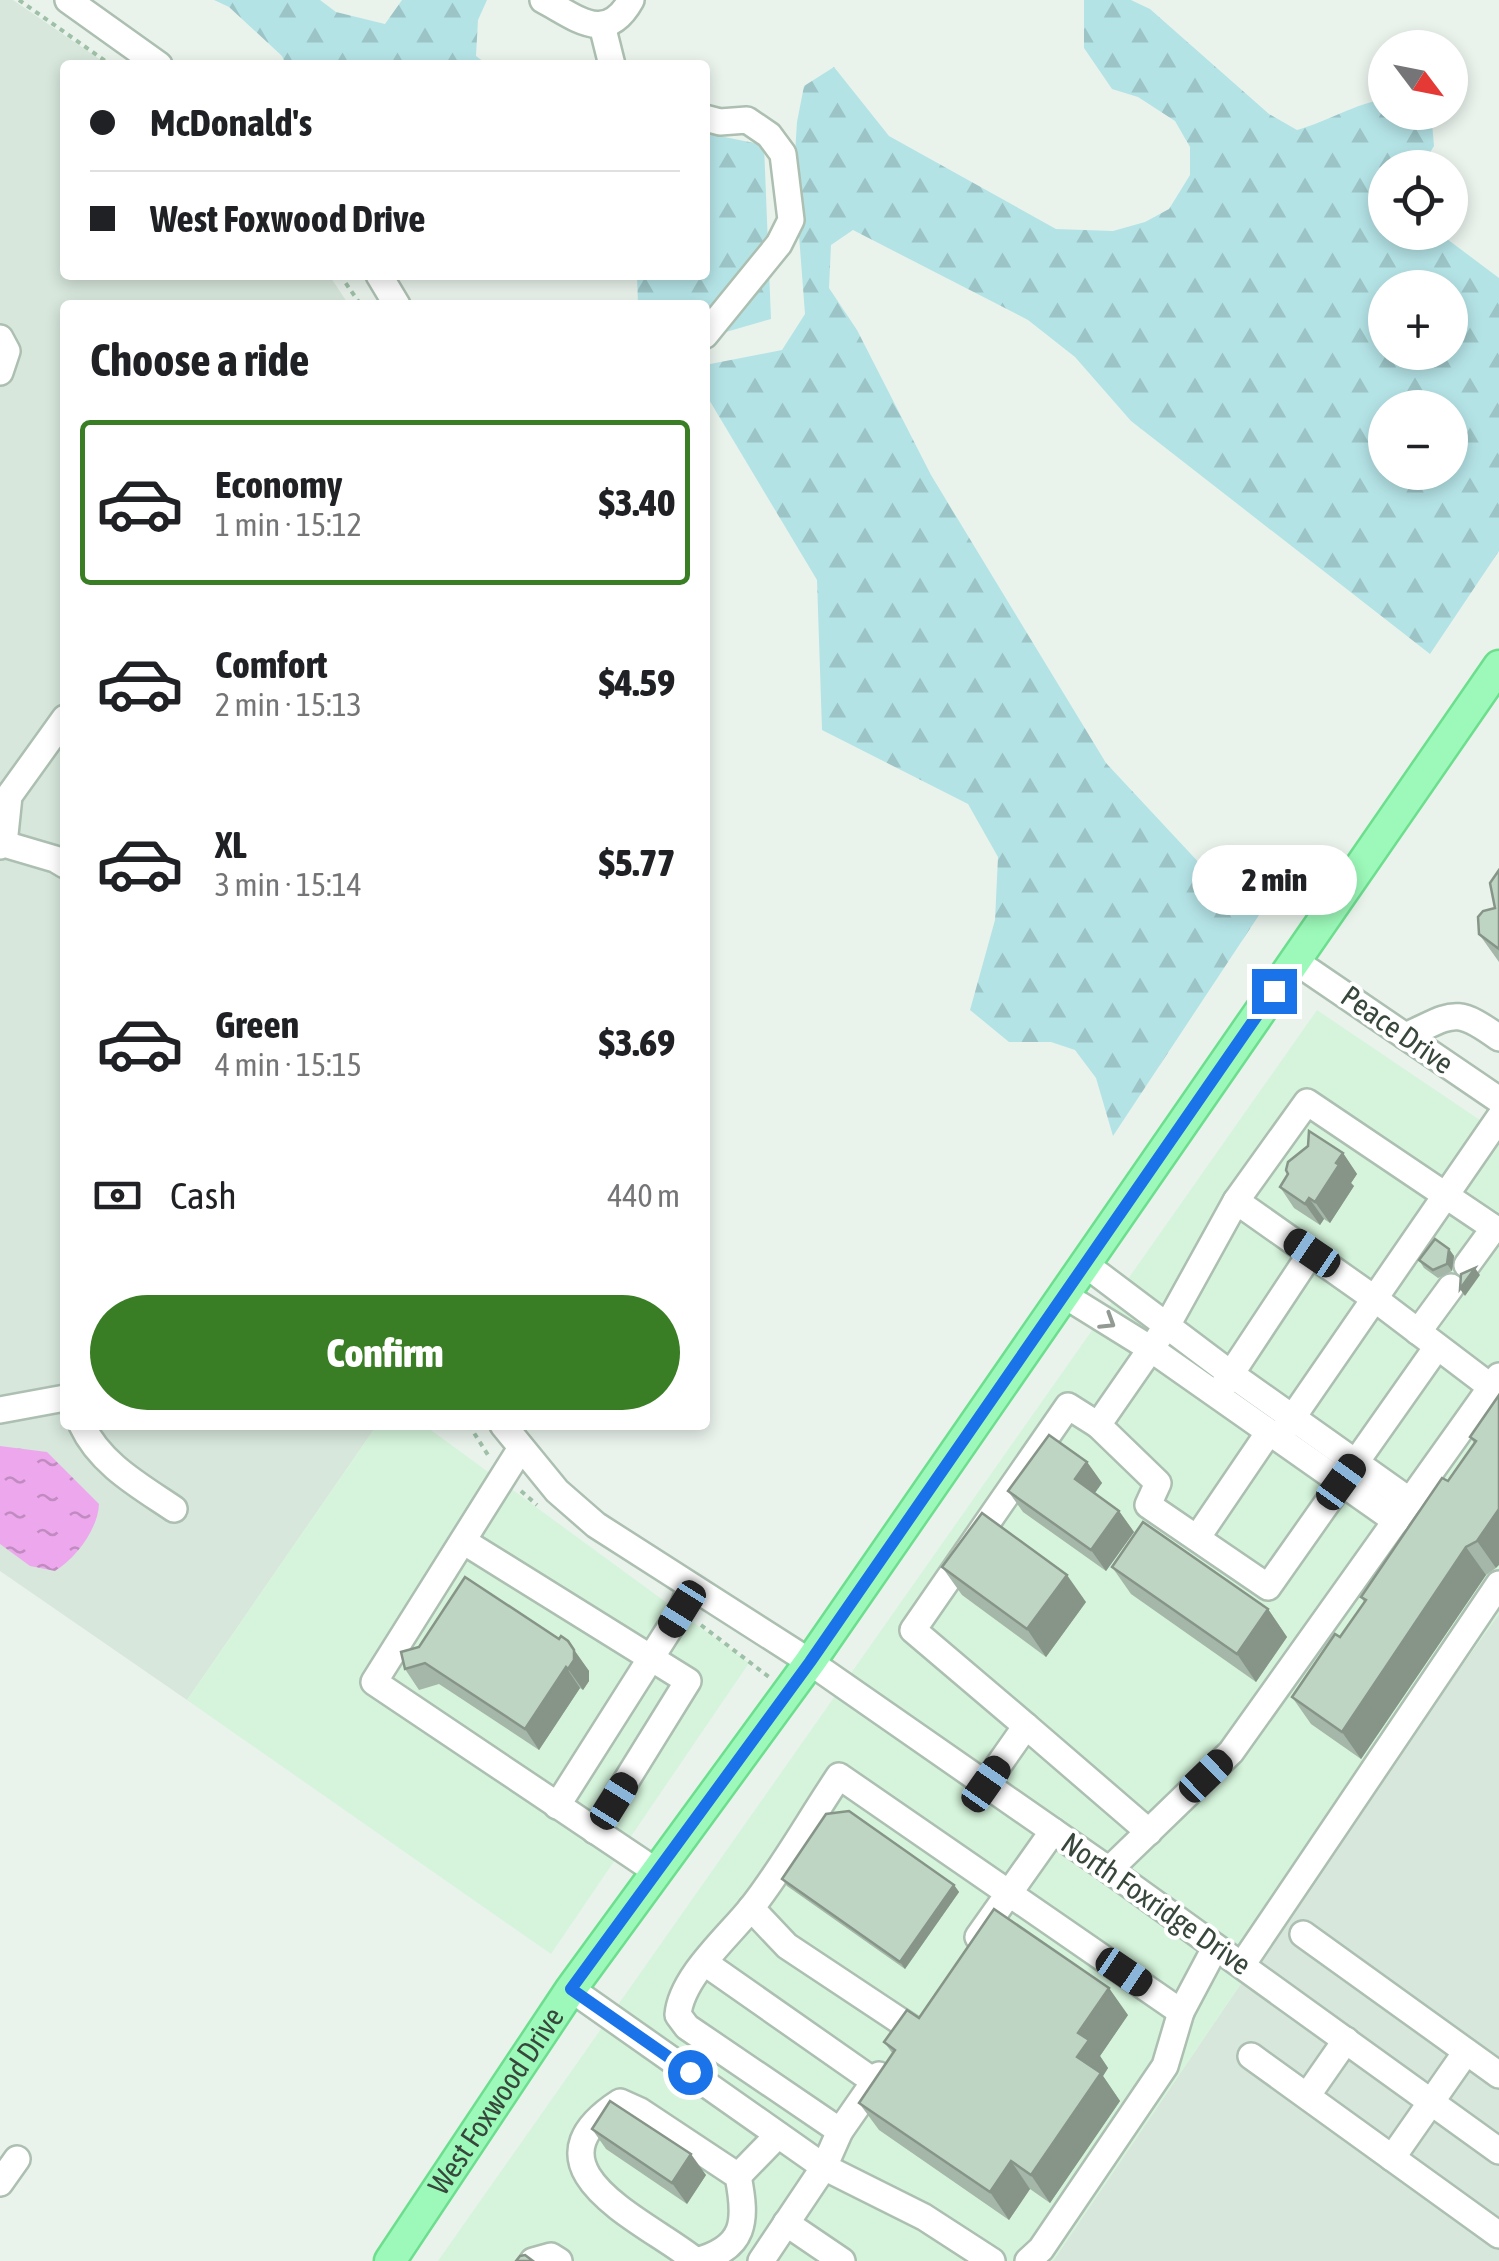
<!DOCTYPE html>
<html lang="en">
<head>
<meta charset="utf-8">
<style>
	:root { --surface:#fff; --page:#f2f2f2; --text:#202124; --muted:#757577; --line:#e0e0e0; --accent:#397e24 }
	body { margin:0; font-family:"Asap Condensed",sans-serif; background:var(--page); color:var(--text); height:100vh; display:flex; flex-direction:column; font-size:38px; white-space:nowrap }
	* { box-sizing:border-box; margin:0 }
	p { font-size:32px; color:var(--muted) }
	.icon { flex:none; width:55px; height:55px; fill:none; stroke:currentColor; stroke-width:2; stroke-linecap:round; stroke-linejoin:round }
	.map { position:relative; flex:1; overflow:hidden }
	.sheet { position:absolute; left:60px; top:300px; width:650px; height:1130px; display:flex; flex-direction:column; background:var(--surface); border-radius:10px; box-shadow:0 5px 15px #0003 }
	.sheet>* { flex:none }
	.top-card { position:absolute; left:60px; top:60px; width:650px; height:220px; border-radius:10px; box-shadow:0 5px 15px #0003; display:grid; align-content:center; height:220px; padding:0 30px; background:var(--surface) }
	.needle { width:65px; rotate:122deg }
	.fabs { position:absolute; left:1368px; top:30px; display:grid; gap:20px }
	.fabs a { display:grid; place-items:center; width:100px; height:100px; border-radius:50%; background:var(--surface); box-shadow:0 5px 15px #0003; font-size:50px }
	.end { position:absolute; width:45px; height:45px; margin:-22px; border:12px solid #1a73e8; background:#fff; box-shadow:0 0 0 5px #fff }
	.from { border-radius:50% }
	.bubble { position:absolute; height:70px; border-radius:35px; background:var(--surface); box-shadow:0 5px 15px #0003; font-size:32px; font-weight:800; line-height:70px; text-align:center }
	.car { position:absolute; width:30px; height:60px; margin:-30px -15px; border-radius:12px; box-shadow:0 0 8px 2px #0007; background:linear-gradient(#222 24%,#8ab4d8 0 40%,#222 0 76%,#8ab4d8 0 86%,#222 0) }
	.top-card b { display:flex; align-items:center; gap:35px; height:95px; font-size:38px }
	.top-card b+b { border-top:2px solid var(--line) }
	.top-card i { width:25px; height:25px; background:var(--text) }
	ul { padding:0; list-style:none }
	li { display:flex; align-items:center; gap:30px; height:165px; margin:0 20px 15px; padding:0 10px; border:5px solid transparent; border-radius:10px }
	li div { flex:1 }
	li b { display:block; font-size:38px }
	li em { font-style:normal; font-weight:800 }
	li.current { border-color:var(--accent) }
	li>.icon { width:90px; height:90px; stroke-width:1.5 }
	h2 { padding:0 30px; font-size:45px; line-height:120px }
	.pay { display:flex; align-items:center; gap:25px; height:110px; padding:0 30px; font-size:38px }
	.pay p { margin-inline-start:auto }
	.cta { display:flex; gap:20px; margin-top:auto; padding:20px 30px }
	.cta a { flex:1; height:115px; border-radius:60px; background:var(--accent); color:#fff; font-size:40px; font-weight:800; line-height:115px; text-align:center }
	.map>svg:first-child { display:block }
</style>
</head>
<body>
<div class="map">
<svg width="1499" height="2261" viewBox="0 0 1499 2261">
	<defs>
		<pattern id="forest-firs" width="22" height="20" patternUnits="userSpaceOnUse" patternTransform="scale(2.5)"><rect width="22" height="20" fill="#b4e3e6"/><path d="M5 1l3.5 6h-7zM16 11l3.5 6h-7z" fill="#9cc4c6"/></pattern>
		<pattern id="water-ripples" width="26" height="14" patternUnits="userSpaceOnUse" patternTransform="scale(2.5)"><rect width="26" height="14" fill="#eda8ed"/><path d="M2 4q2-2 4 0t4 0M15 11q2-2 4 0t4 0" fill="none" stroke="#c18bc1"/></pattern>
	</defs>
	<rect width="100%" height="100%" fill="#e9f3ec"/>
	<!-- residential -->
	<g fill="#d7e7dc">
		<polygon points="0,0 13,0 108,65 65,65 65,275 329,275 349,305 65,305 65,1425 377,1425 187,1700 0,1571"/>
		<polygon points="1499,1614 1499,2261 1053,2261 1370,1793"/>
	</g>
	<!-- commercial -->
	<g fill="#d5f4db">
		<polygon points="1317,1010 1499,1133 1499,1614 1370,1793 1053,2261 438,2261"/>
		<polygon points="377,1425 424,1425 749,1663 551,1954 187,1700"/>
	</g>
	<!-- forest -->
	<g fill="url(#forest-firs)" fill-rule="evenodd">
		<polygon points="214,0 320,0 336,12 385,24 402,0 487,0 478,20 476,56 488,65 286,65 282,56 229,7"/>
		<path d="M1084,0H1131L1150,9L1269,114L1297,130C1329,121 1354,104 1385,99V112L1418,113L1432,123L1434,146L1421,167L1385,168V232L1439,233L1499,278V551L1430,654L1131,421L1075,357L1028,320L853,230L831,245L829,288L857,330L931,475L1106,763L1203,867L1265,906L1113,1136L1096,1078L1075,1050L1051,1042H1009L970,1010L995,920L998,857L968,804L822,730L817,580L705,393V365L782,350L805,314L794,170L797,122L804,86L834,67L889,136L1056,229L1113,231L1145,222L1169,209L1190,175V147L1175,121L1138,97L1112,89L1084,48ZM1385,288H1450V352H1385ZM1385,408H1450V472H1385Z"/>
		<polygon points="705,133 764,145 771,319 705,338 705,305 638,305 637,275 705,275"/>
	</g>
	<!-- water -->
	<path fill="url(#water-ripples)" d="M0,1446L47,1452L99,1504C98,1529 76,1558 55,1571L30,1566L0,1544Z"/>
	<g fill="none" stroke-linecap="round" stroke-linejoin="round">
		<!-- minor casing -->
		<g stroke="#acbfb1" stroke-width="30">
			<g id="minor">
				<polyline points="68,0 159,65"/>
				<path d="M543,0C577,18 606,45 631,0"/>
				<polyline points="602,25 612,65"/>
				<polyline points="705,118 720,122 747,120 769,135 783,154 791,220 779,244 705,335"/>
				<polyline points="379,275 397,305"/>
				<polyline points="0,338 7,351 0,372"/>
				<polyline points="4,844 9,796 65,718"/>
				<polyline points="0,846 4,844 55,859 65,865"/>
				<polyline points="1295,961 1499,1100"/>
				<path d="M1405,1036C1453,1015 1454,1005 1499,1038"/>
				<polyline points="1236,1201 1307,1102 1494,1228 1467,1265"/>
				<polyline points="1085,1264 1231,1374 1410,1501"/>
				<polyline points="1064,1295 1151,1349 1396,1521"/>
				<polyline points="1418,1332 1451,1287"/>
				<polyline points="1223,1386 1311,1253"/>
				<polyline points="0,1410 65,1398"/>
				<path d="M82,1425C100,1464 140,1486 174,1509"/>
				<polyline points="503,1425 557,1491 596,1525 810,1662 1109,1870 1499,2151"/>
				<polyline points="1098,1425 1158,1483 1148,1505 1268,1587 1437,1347"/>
				<polyline points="1284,1430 1499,1118"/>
				<polyline points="521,1448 374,1682 657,1872"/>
				<polyline points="1197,1538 1269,1432"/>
				<polyline points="463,1541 688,1681 595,1831"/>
				<polyline points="1026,1726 1149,1832"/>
				<polyline points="986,1783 1026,1726 913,1630 1068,1406 1098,1425 1168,1324 1236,1201 1375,1299 1491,1387"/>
				<polyline points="557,1806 682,1609 691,1587"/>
				<polyline points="1109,1870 1231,1752 1499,1376"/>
				<polyline points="751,1908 787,1946 912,2029"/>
				<polyline points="1303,1934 1499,2075"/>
				<polyline points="978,1937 1053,1831"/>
				<polyline points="705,1963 875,2082"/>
				<polyline points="1242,1965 1499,1584"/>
				<polyline points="571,1989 824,2167 924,2217 992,2261"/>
				<polyline points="1251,2056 1499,2235"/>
				<polyline points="1307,2096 1346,2040"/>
				<path d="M620,2102L640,2111L738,2176C747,2221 746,2248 696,2261C647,2221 516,2169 620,2102Z"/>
				<path d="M840,2131L687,2027L678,2015C681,1977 729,1936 752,1907C784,1866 810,1819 839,1776L1181,2012"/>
				<polyline points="1392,2158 1466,2052"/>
				<polyline points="738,2176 778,2135"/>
				<polyline points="0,2183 17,2159"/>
				<polyline points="786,2223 842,2261"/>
				<polyline points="533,2261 551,2256 559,2261"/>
				<polyline points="761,2261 824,2167 840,2131 879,2075"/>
				<polyline points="1028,2261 1041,2249 1165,2066 1181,2012 1215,1948"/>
			</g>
		</g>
		<!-- major casing -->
		<g stroke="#6cde8e" stroke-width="35">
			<g id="major">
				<path id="s1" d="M390,2261L571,1989L810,1662L1499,666"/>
			</g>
		</g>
		<!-- path -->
		<g stroke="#9ec0a6" stroke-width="4" stroke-dasharray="5 5" stroke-linecap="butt">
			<polyline points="19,0 111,65"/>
			<polyline points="340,275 361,305"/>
			<polyline points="469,1425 488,1455"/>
			<polyline points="521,1491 537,1505"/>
			<polyline points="701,1625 769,1677"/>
		</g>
		<!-- minor -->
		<use href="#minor" stroke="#fff" stroke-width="25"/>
		<!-- major -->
		<use href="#major" stroke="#9cf9b9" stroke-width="30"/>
	</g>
	<!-- wall -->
	<g fill="#a4b7a8">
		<polygon points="1499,870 1499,962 1479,934 1495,908"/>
		<polygon points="1343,1153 1357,1174 1351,1183 1354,1186 1330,1223 1324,1219 1320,1225 1294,1208 1280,1187"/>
		<polygon points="1449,1249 1454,1256 1452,1271 1438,1278 1424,1268 1419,1260"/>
		<polygon points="1499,1395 1496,1568 1486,1575 1361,1759 1311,1724 1292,1697 1340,1637 1364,1602 1361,1597 1448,1481 1474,1443 1470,1437"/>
		<polygon points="1087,1462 1102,1483 1094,1493 1119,1511 1134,1532 1106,1571 1023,1512 1008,1491"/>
		<polygon points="942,1567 1086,1602 1046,1657 962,1595"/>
		<polygon points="1112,1567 1268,1609 1287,1637 1256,1682 1131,1594"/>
		<polygon points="559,1639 568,1641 589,1671 589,1681 583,1690 580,1688 539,1750 439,1684 419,1690 405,1669 419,1647"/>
		<polygon points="782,1879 954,1885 959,1892 905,1969 787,1886"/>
		<polygon points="1128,2015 1100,2056 1108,2068 1103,2076 1120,2101 1050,2203 1030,2189 1009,2220 879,2130 859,2103 893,2054 884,2042"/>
		<polygon points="592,2129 706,2175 687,2204 606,2149"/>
	</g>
	<!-- shaded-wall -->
	<g fill="#869588">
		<polygon points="1343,1153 1357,1174 1351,1183 1354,1186 1330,1223 1315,1202"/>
		<polygon points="1309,1198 1324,1219 1320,1225 1305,1204"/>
		<polygon points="1449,1249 1454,1256 1452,1271 1447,1264"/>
		<polygon points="1475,1268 1480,1275 1465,1296 1460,1289"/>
		<polygon points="1087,1462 1102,1483 1090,1500 1075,1479"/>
		<polygon points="1499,1509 1499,1565 1496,1568 1477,1541"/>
		<polygon points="1119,1511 1134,1532 1106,1571 1091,1550"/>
		<polygon points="1466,1547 1486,1575 1361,1759 1342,1732"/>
		<polygon points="1067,1575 1086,1602 1046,1657 1027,1629"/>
		<polygon points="1268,1609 1287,1637 1256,1682 1237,1654"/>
		<polygon points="574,1650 589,1671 589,1681 583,1690 568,1669"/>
		<polygon points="566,1667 580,1688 539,1750 525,1729"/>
		<polygon points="954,1885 959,1892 905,1969 900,1962"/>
		<polygon points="1109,1988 1128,2015 1100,2056 1108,2068 1103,2076 1120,2101 1050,2203 1031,2175 1077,2057 1078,2033"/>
		<polygon points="691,2154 706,2175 687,2204 672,2183"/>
		<polygon points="1011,2161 1030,2189 1009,2220 990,2192"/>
	</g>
	<!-- building -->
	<g fill="#bfd5c3" stroke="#869588" stroke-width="2.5">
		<polygon points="1499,870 1499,949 1479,934 1478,917 1483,911 1495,908 1490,883"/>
		<polygon points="1309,1131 1343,1153 1336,1163 1339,1165 1315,1202 1309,1198 1305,1204 1280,1187 1288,1174 1286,1170 1288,1162 1308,1146"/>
		<polygon points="1435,1239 1449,1249 1447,1264 1433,1270 1419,1260"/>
		<polygon points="1475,1268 1460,1289 1461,1274"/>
		<polygon points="1499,1395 1499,1509 1477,1541 1466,1547 1342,1732 1292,1697 1335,1634 1340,1637 1366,1600 1361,1597 1442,1478 1448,1481 1476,1441 1470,1437"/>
		<polygon points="1049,1435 1087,1462 1075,1479 1119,1511 1091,1550 1008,1491"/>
		<polygon points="982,1513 1067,1575 1027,1629 942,1567"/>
		<polygon points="1143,1522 1268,1609 1237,1654 1112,1567"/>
		<polygon points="465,1577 559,1639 561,1636 568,1641 574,1650 574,1660 568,1669 566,1667 525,1729 425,1663 405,1669 401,1652 419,1647"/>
		<polygon points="849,1811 954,1885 900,1962 782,1879 826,1814"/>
		<polygon points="994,1909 1109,1988 1078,2033 1089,2040 1077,2057 1101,2073 1031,2175 1011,2161 990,2192 859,2103 895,2050 884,2042 907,2010 919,2018"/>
		<polygon points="610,2101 691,2154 672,2183 592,2129"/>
		<polygon points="525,2255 533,2261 516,2261 520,2256"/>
	</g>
	<!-- one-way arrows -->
	<defs><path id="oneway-chevron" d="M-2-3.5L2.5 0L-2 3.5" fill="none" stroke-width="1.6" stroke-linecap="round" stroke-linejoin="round" transform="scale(2.5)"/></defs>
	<use stroke="#929a93" href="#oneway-chevron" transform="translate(1108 1322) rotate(32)"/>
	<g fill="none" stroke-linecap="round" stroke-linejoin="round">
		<!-- route -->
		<polyline stroke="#1a73e8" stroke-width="12" points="690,2072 571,1989 810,1662 1274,991"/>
	</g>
	<g text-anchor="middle" stroke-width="8" stroke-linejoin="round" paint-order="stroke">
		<!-- street labels -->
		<g font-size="30" fill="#38473b" stroke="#fff">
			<text transform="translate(1397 1030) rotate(35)" y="10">Peace Drive</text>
			<text transform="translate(1156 1904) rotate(35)" y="10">North Foxridge Drive</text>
			<text dy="10" stroke="none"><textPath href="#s1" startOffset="192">West Foxwood Drive</textPath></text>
		</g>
	</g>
</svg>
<div class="fabs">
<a><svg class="needle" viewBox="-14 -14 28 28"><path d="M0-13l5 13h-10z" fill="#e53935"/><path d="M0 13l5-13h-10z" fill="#757577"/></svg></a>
<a><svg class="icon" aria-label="locate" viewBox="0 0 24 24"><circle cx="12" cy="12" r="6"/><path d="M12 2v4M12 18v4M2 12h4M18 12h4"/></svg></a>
<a>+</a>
<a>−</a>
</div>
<i class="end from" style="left:690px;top:2072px"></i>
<i class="end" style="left:1274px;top:991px"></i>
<div class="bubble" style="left:1192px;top:845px;width:165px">2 min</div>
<i class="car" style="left:1312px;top:1253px;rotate:304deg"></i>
<i class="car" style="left:1341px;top:1482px;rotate:36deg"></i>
<i class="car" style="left:682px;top:1609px;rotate:212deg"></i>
<i class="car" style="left:1206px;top:1776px;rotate:46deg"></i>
<i class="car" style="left:986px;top:1784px;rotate:35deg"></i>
<i class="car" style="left:614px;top:1801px;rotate:32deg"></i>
<i class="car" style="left:1124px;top:1972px;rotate:124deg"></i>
<div class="top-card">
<b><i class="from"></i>McDonald's</b>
<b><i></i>West Foxwood Drive</b>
</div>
<section class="sheet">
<h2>Choose a ride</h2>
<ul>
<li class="current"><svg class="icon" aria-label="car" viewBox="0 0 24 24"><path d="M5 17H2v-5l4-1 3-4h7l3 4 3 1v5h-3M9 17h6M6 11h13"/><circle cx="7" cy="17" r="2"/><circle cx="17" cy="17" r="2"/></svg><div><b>Economy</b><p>1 min · 15:12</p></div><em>$3.40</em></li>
<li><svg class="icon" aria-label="car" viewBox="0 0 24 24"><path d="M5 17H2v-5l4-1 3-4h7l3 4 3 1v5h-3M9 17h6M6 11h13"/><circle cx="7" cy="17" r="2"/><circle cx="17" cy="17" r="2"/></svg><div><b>Comfort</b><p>2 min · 15:13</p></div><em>$4.59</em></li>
<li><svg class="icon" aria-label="car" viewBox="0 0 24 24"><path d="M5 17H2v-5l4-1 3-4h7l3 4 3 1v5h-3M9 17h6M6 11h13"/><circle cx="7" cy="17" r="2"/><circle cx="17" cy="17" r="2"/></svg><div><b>XL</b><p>3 min · 15:14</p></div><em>$5.77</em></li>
<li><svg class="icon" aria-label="car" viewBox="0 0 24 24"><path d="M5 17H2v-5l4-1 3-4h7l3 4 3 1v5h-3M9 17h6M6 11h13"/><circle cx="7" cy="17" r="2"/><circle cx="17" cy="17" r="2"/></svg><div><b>Green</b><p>4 min · 15:15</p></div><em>$3.69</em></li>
</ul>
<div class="pay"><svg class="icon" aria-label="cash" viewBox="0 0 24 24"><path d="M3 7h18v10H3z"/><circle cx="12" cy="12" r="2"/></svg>Cash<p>440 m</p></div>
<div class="cta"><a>Confirm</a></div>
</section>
</div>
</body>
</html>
